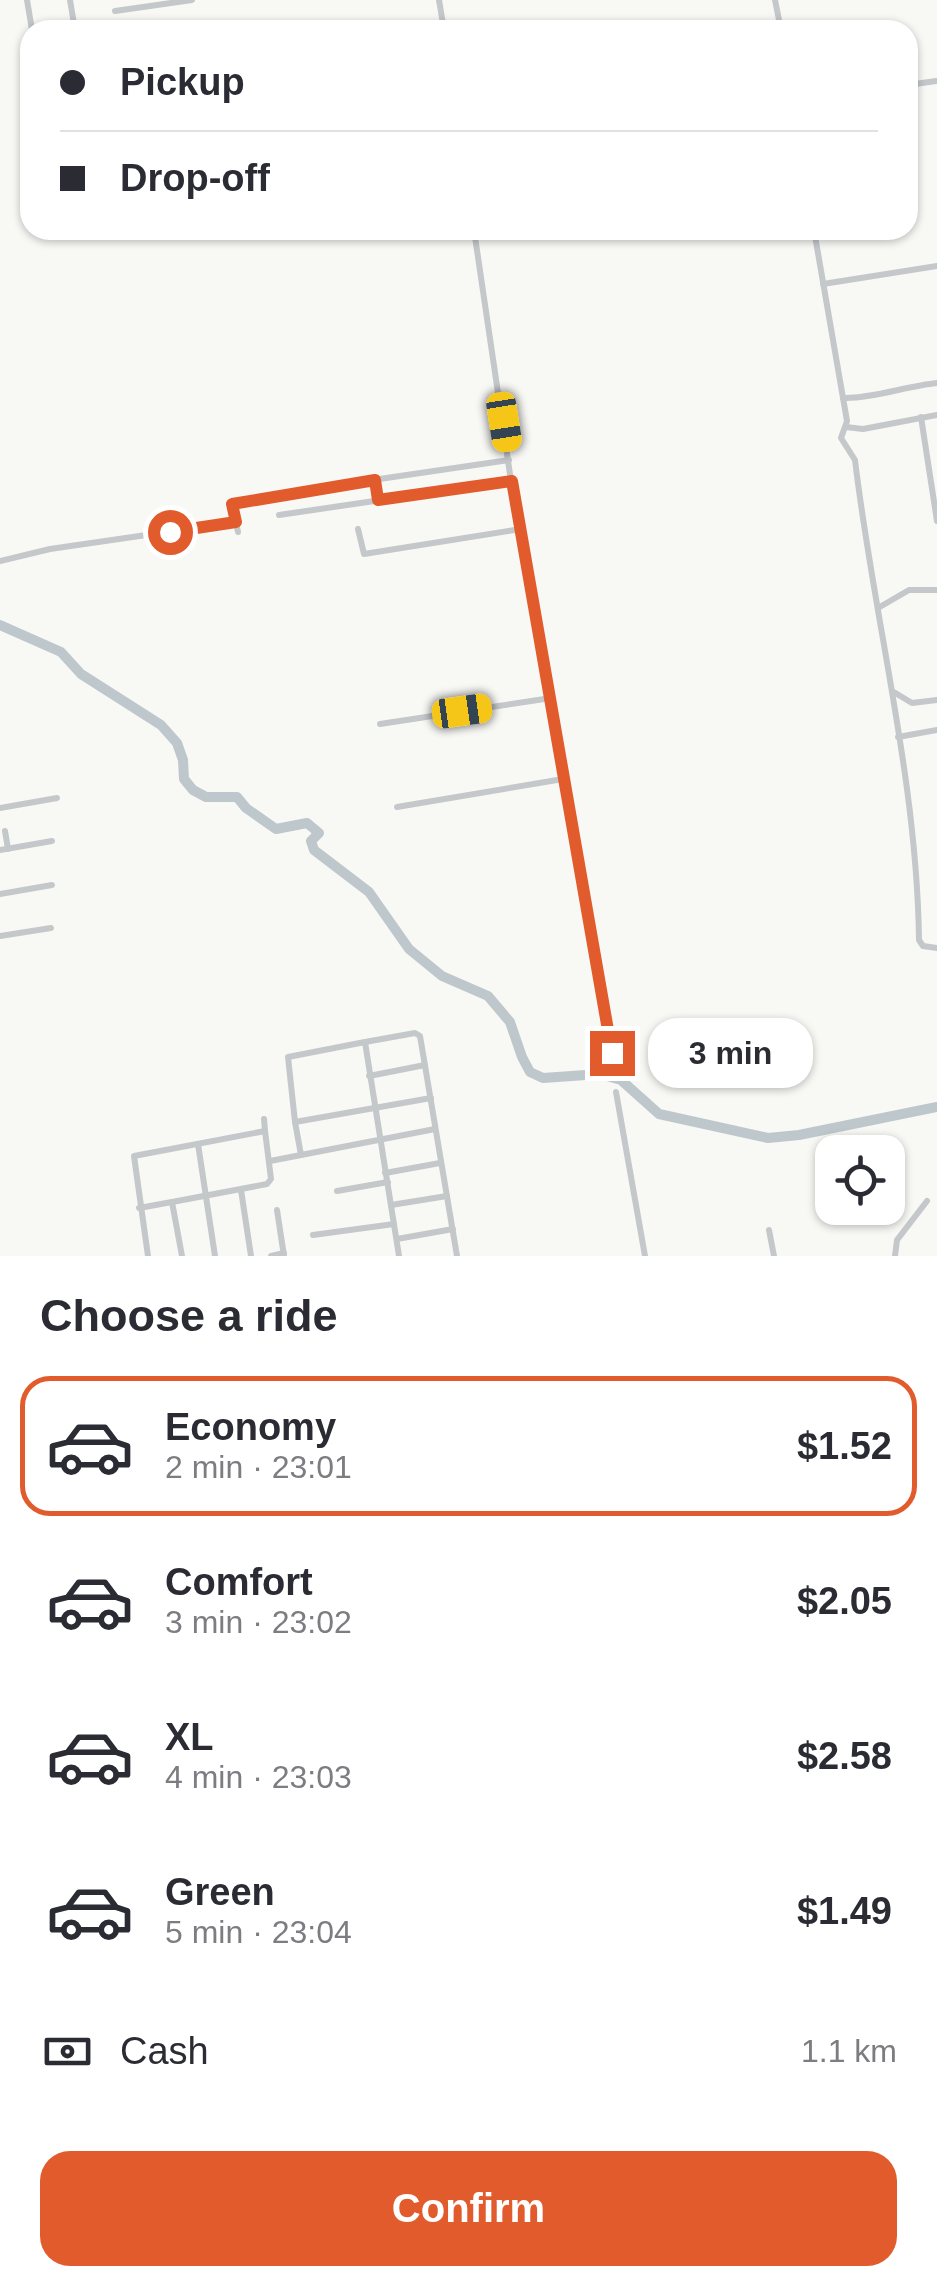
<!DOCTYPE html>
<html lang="en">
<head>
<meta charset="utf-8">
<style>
	:root { --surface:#fff; --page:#f7f7f7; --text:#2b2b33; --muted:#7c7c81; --line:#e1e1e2; --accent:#e25b2c }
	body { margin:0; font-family:Arial,sans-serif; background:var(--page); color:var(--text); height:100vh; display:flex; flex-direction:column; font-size:38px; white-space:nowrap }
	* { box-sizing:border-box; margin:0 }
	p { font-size:32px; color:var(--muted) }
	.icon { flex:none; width:55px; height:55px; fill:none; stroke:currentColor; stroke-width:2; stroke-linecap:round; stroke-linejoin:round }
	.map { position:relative; height:1256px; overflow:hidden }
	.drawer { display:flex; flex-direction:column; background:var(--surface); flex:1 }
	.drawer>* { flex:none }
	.guide { position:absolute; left:20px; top:20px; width:898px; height:220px; border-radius:30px; box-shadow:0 2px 8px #0004; display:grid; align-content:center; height:220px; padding:0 40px; background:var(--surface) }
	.controls { position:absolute; left:815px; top:1135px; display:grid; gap:20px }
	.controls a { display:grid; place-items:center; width:90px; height:90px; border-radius:20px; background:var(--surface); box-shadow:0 2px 8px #0004; font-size:50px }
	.end { position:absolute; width:45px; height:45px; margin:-22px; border:12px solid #e25b2c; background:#fff; box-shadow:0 0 0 5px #fff }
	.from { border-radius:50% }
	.bubble { position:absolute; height:70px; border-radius:30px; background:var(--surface); box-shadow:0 2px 8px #0004; font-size:32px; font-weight:600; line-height:70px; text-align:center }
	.car { position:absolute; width:30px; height:60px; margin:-30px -15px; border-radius:12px; box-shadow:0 0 8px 2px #0007; background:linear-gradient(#f5c518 24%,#345 0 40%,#f5c518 0 76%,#345 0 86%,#f5c518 0) }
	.guide b { display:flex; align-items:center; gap:35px; height:95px; font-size:38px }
	.guide b+b { border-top:2px solid var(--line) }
	.guide i { width:25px; height:25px; background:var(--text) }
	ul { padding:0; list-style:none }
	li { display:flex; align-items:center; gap:30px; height:140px; margin:0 20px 15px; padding:0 20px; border:5px solid transparent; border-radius:30px }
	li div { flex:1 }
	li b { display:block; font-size:38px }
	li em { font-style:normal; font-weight:600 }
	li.current { border-color:var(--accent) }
	li>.icon { width:90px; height:90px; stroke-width:1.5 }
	h2 { padding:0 40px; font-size:45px; line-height:120px }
	.pay { display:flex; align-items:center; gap:25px; height:110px; padding:0 40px; font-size:38px }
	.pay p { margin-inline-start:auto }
	.action { display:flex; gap:20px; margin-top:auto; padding:20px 40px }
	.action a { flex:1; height:115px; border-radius:30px; background:var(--accent); color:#fff; font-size:40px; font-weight:600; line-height:115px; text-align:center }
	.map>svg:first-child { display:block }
</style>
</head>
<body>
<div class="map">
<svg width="937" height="1256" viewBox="0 0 937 1256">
	<rect width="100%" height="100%" fill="#f8f8f5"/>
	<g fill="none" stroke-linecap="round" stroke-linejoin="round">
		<!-- river -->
		<polyline stroke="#bec7cc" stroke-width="10" points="0,625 61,652 81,674 161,725 177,743 183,760 184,779 193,790 206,797 237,797 246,808 276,829 307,823 319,833 311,841 314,850 369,892 409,949 442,976 488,996 510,1022 522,1057 530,1072 543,1078 600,1074 621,1080 659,1114 768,1138 799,1135 937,1107"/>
		<!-- minor -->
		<g stroke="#c4c8cb" stroke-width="6">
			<polyline points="27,0 32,30"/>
			<polyline points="70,0 75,30"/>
			<polyline points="439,0 444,30"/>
			<polyline points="775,0 781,30"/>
			<polyline points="115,11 192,0"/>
			<polyline points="908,85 936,81"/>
			<polyline points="474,230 511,481 612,1053"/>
			<path d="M814,230L847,421L841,438L855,460C874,620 917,779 919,940L923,946L937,948"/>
			<polyline points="823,284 937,266"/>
			<path d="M843,398C870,399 907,386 937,383"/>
			<polyline points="921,417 937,521"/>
			<polyline points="846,427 863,429 937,415"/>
			<polyline points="375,480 378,500"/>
			<polyline points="279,515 511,481"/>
			<polyline points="236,522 238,532"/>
			<polyline points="358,529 364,554 521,529"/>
			<polyline points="0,561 50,549 236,522 232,504 284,493 509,460"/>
			<polyline points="878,608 909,590 937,590"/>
			<polyline points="892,691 912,703 937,700"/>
			<polyline points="380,724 551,698"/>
			<polyline points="898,737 937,730"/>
			<polyline points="397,807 563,779"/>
			<polyline points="0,808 57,798"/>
			<polyline points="5,831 8,849"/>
			<polyline points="0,850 52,841"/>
			<polyline points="0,894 52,885"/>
			<polyline points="0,936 51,928"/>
			<polyline points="365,1042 415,1033 420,1036 457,1256"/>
			<polyline points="369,1076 425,1065"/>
			<polyline points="616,1092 645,1256"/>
			<polyline points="431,1098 295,1122 301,1155 435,1129"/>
			<polyline points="264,1119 265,1131"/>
			<polyline points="295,1122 288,1057 365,1042 399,1256"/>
			<polyline points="198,1144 215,1256"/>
			<polyline points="270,1161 301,1155"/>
			<polyline points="385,1173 440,1163"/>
			<polyline points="241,1190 251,1256"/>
			<polyline points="337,1191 388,1182"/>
			<polyline points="391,1205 447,1196"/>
			<polyline points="139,1208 172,1202"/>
			<polyline points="277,1210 284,1256"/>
			<polyline points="769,1230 774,1256"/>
			<polyline points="313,1235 394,1224"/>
			<polyline points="397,1239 453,1229"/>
			<polyline points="148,1256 134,1156 265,1131 271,1179 267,1184 172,1202 182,1256"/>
			<polyline points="271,1256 284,1253"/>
			<polyline points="895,1256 897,1240 927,1201"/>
		</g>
	</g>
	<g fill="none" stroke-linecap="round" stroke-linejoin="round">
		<!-- route -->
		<polyline stroke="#e25b2c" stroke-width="12" points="170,532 236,522 232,504 375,480 378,500 512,481 612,1053"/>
	</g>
</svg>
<div class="controls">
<a><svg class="icon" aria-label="locate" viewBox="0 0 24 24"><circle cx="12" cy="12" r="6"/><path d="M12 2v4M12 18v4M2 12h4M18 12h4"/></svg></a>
</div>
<i class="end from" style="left:170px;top:532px"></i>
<i class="end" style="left:612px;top:1053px"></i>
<div class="bubble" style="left:648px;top:1018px;width:165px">3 min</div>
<i class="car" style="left:504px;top:422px;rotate:171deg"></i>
<i class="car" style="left:462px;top:711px;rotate:82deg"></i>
<div class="guide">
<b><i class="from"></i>Pickup</b>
<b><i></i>Drop-off</b>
</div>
</div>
<section class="drawer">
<h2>Choose a ride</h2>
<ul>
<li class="current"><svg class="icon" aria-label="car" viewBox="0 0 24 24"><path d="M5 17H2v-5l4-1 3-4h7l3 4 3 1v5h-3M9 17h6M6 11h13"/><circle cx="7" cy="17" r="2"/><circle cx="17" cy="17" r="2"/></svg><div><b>Economy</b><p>2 min · 23:01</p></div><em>$1.52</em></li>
<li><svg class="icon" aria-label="car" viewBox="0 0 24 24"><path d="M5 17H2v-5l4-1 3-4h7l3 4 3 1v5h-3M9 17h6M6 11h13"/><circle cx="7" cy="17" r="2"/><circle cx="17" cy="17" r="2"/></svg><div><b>Comfort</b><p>3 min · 23:02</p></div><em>$2.05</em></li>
<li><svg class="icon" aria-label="car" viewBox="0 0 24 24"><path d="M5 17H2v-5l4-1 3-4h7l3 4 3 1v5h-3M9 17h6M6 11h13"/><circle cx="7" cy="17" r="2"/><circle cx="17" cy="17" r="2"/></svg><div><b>XL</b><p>4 min · 23:03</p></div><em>$2.58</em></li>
<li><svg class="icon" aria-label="car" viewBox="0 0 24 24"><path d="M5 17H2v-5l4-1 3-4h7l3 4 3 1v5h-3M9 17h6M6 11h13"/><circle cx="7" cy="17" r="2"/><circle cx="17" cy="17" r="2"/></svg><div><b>Green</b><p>5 min · 23:04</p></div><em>$1.49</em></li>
</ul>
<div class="pay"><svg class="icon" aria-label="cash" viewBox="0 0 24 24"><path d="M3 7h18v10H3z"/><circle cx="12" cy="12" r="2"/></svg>Cash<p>1.1 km</p></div>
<div class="action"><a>Confirm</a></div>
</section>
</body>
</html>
